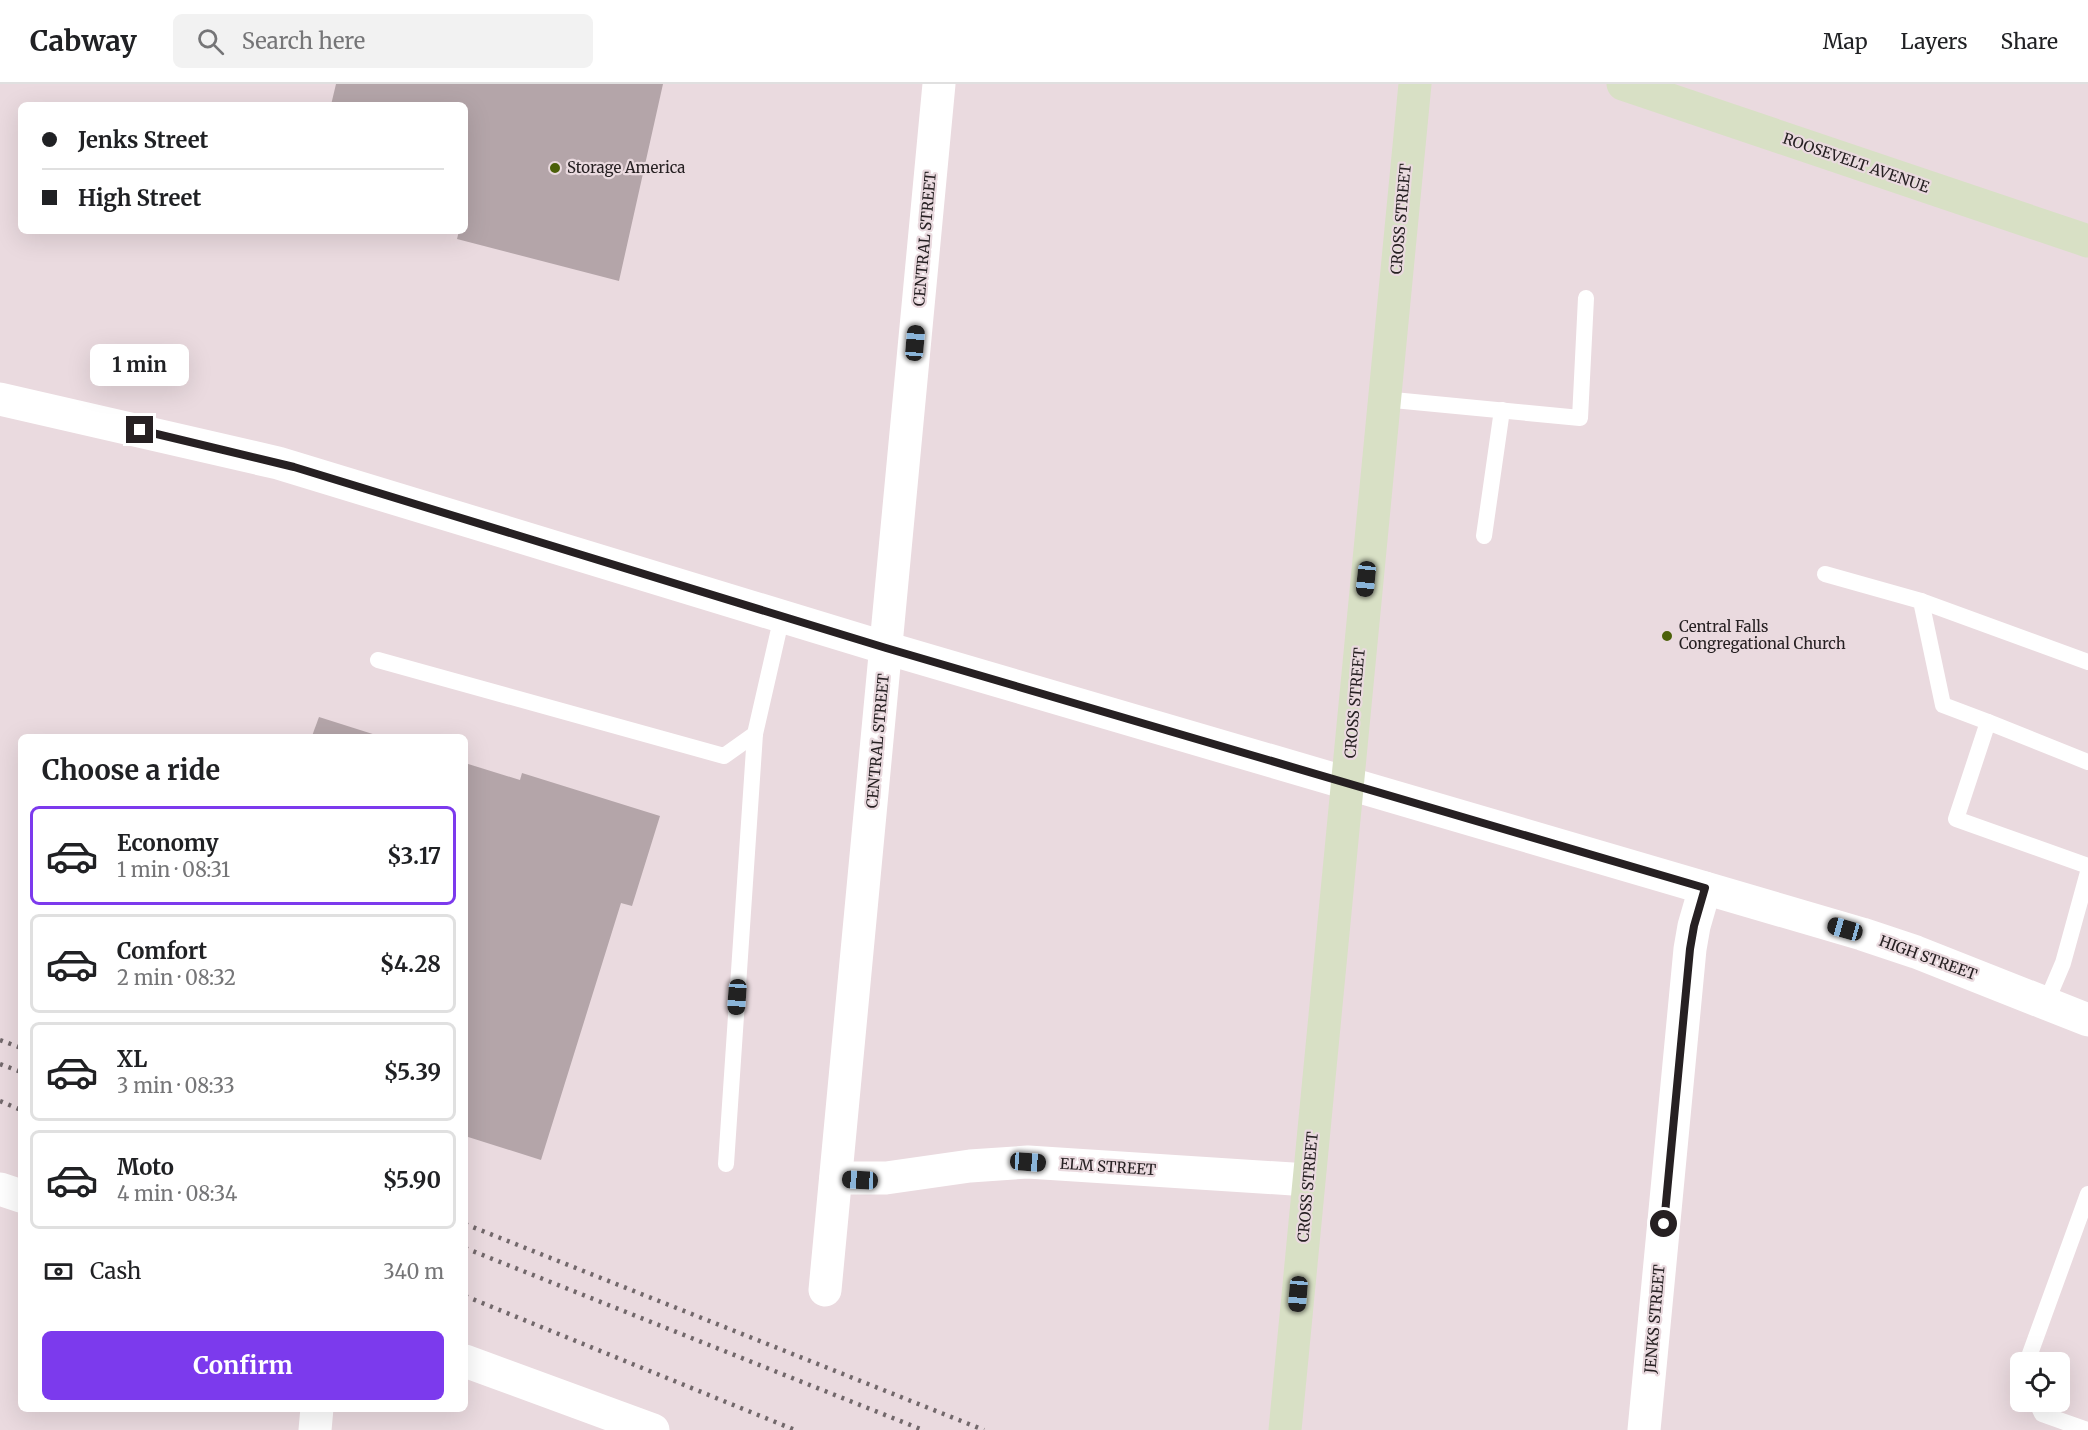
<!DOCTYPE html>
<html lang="en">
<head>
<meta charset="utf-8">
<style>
	:root { --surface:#fff; --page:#f2f2f2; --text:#202124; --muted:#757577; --line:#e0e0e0; --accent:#7c3aed }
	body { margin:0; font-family:Merriweather,serif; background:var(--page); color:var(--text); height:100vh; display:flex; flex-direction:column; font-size:22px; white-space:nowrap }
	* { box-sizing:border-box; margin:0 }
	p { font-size:20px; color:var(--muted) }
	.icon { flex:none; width:33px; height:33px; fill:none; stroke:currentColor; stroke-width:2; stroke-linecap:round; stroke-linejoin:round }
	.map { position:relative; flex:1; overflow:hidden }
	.side { position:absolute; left:18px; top:650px; width:450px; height:678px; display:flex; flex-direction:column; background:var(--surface); border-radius:9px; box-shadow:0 6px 24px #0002 }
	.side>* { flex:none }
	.top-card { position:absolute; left:18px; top:18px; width:450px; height:132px; border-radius:9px; box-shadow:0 6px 24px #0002; display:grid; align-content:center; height:132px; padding:0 24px; background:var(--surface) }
	.fabs { position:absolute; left:2010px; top:1268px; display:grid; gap:12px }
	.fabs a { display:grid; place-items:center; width:60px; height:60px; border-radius:9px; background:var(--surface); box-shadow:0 6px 24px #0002; font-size:30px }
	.end { position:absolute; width:27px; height:27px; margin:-14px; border:8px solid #262022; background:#fff; box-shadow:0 0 0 3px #fff }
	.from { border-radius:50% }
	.bubble { position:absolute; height:42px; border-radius:9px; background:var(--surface); box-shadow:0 6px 24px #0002; font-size:20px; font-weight:700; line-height:42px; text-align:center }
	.car { position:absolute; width:18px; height:36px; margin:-18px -9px; border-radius:8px; box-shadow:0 0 4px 2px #0007; background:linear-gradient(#222 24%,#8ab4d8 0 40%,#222 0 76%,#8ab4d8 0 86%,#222 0) }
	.top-card b { display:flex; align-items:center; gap:21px; height:57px; font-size:22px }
	.top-card b+b { border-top:2px solid var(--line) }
	.top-card i { width:15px; height:15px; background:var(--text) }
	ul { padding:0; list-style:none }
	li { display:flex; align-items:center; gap:18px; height:99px; margin:0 12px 9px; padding:0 12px; border:3px solid var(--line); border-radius:9px }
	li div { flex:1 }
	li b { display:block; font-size:22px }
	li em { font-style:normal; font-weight:700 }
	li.selected { border-color:var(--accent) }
	li>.icon { width:54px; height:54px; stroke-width:1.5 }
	h2 { padding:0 24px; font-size:27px; line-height:72px }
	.pay { display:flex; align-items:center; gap:15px; height:66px; padding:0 24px; font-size:22px }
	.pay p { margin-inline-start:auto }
	.action { display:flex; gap:12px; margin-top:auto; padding:12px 24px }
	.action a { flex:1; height:69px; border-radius:9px; background:var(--accent); color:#fff; font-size:24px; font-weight:700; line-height:69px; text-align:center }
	header { display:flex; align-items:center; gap:36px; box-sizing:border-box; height:84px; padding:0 30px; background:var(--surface); border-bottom:2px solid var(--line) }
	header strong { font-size:28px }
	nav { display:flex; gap:33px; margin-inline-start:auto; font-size:21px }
	.search { width:420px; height:54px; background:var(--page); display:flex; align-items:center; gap:15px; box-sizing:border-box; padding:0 21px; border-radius:9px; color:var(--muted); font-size:22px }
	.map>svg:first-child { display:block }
</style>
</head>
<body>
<header>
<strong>Cabway</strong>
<div class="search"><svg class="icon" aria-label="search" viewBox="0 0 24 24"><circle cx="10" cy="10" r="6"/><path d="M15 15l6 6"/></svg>Search here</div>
<nav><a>Map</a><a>Layers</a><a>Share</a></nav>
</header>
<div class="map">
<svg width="2088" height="1346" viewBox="0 0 2088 1346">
	<rect width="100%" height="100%" fill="#eadadf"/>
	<!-- building -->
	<g fill="#b4a5a9">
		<polygon points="336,0 663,0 619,197 457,155 459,147 465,147 465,21 331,21"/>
		<polygon points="319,633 379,652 312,652"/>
		<polygon points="465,679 520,696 522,689 660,732 632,822 621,819 541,1076 465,1052"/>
	</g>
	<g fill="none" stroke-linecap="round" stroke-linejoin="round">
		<!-- service -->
		<g stroke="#fff" stroke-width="16">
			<polyline points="1383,315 1580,334 1586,214"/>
			<polyline points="1484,452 1502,326"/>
			<polyline points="1825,490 1921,517 1943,621 1988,638"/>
			<polyline points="1921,517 2088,578"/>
			<polyline points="378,576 724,672 755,650 782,532"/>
			<polyline points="2088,678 1988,638 1956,735 2088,782"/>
			<polyline points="2046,919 2063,879 2088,788"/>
			<polyline points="726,1080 755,650"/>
			<polyline points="2027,1278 2088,1110"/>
			<polyline points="2036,1317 2042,1330 2087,1346"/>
		</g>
		<!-- minor -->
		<g stroke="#fff" stroke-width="33">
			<polyline points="836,1094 886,1094 970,1082 1028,1078 1308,1096"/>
			<polyline points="0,1105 21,1112"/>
			<polyline points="825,1206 939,0"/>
			<polyline points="465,1277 653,1346"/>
			<polyline points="315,1346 317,1324"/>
			<polyline points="1644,1346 1690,865 1694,842 1705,804"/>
		</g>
		<!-- tertiary -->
		<polyline stroke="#fff" stroke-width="33" points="0,315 278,379 886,564 1862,850 1916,868 2088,936"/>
		<!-- secondary -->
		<g stroke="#d8e0c5" stroke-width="33">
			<polyline points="1623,0 2088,157"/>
			<polyline points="1285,1346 1415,0"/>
		</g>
		<!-- rail -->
		<g stroke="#72686b" stroke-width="4.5" stroke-dasharray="3 6" stroke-linecap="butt">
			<polyline points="0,956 21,964"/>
			<polyline points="0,980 21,988"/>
			<polyline points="0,1017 21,1026"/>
			<polyline points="465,1140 984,1346"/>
			<polyline points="465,1164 923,1346"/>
			<polyline points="465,1212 795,1346"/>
		</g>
	</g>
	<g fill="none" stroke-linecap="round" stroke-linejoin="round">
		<!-- route -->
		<polyline stroke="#262022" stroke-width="8" points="140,346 294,383 886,564 1705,804 1694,842 1690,865 1664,1140"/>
	</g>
	<!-- markers -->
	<g fill="#4b6009" stroke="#eadadf" stroke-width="2">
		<circle cx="555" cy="84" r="6"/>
		<circle cx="1667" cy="552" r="6"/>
	</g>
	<g text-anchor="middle" stroke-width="4.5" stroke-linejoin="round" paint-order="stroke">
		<!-- street labels -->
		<g font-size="15" fill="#262022" stroke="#eadadf">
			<text transform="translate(1856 79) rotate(19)" y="5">ROOSEVELT AVENUE</text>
			<text transform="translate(1401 135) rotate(-85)" y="5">CROSS STREET</text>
			<text transform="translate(925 155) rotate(-85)" y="5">CENTRAL STREET</text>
			<text transform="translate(1355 619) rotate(-85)" y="5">CROSS STREET</text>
			<text transform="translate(878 657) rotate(-85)" y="5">CENTRAL STREET</text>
			<text transform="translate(1928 874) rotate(20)" y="5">HIGH STREET</text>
			<text transform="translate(1108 1083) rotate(4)" y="5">ELM STREET</text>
			<text transform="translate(1308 1103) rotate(-85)" y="5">CROSS STREET</text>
			<text transform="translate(1655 1235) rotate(-85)" y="5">JENKS STREET</text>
		</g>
		<!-- poi labels -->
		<g font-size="15" fill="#262022" stroke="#eadadf" text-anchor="start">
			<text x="567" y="89">Storage America</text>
			<text x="1679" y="548">Central Falls<tspan x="1679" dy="17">Congregational Church</tspan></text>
		</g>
	</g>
</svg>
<div class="fabs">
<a><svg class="icon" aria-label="locate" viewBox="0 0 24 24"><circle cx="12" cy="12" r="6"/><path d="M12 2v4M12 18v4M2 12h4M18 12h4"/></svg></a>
</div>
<i class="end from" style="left:1664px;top:1140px"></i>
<i class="end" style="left:140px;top:346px"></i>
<div class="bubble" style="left:90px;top:260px;width:99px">1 min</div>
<i class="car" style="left:915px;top:259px;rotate:5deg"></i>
<i class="car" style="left:1366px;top:495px;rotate:186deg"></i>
<i class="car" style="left:1845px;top:845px;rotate:286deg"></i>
<i class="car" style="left:737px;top:913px;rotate:184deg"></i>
<i class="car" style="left:1028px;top:1078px;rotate:94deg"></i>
<i class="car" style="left:860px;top:1096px;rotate:273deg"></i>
<i class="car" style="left:1298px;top:1210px;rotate:185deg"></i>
<div class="top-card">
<b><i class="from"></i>Jenks Street</b>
<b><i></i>High Street</b>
</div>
<section class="side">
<h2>Choose a ride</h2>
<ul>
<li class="selected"><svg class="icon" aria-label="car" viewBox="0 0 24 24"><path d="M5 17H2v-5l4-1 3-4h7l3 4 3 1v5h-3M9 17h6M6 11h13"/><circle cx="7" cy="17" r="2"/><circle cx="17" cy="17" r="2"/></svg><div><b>Economy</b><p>1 min · 08:31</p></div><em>$3.17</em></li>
<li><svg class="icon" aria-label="car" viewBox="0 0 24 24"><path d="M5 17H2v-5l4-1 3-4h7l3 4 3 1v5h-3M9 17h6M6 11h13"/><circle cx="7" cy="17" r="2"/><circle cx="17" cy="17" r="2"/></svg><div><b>Comfort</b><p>2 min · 08:32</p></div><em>$4.28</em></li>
<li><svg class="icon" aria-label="car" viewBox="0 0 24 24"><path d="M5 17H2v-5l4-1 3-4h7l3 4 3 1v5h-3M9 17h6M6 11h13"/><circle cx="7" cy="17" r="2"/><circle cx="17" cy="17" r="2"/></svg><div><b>XL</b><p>3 min · 08:33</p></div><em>$5.39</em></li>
<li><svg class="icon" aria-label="car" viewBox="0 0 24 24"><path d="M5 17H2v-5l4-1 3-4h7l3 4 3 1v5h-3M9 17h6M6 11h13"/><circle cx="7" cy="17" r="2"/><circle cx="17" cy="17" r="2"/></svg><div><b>Moto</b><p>4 min · 08:34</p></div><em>$5.90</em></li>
</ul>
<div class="pay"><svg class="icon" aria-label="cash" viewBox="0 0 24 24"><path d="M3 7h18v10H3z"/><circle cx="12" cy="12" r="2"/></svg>Cash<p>340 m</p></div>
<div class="action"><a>Confirm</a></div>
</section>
</div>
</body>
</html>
